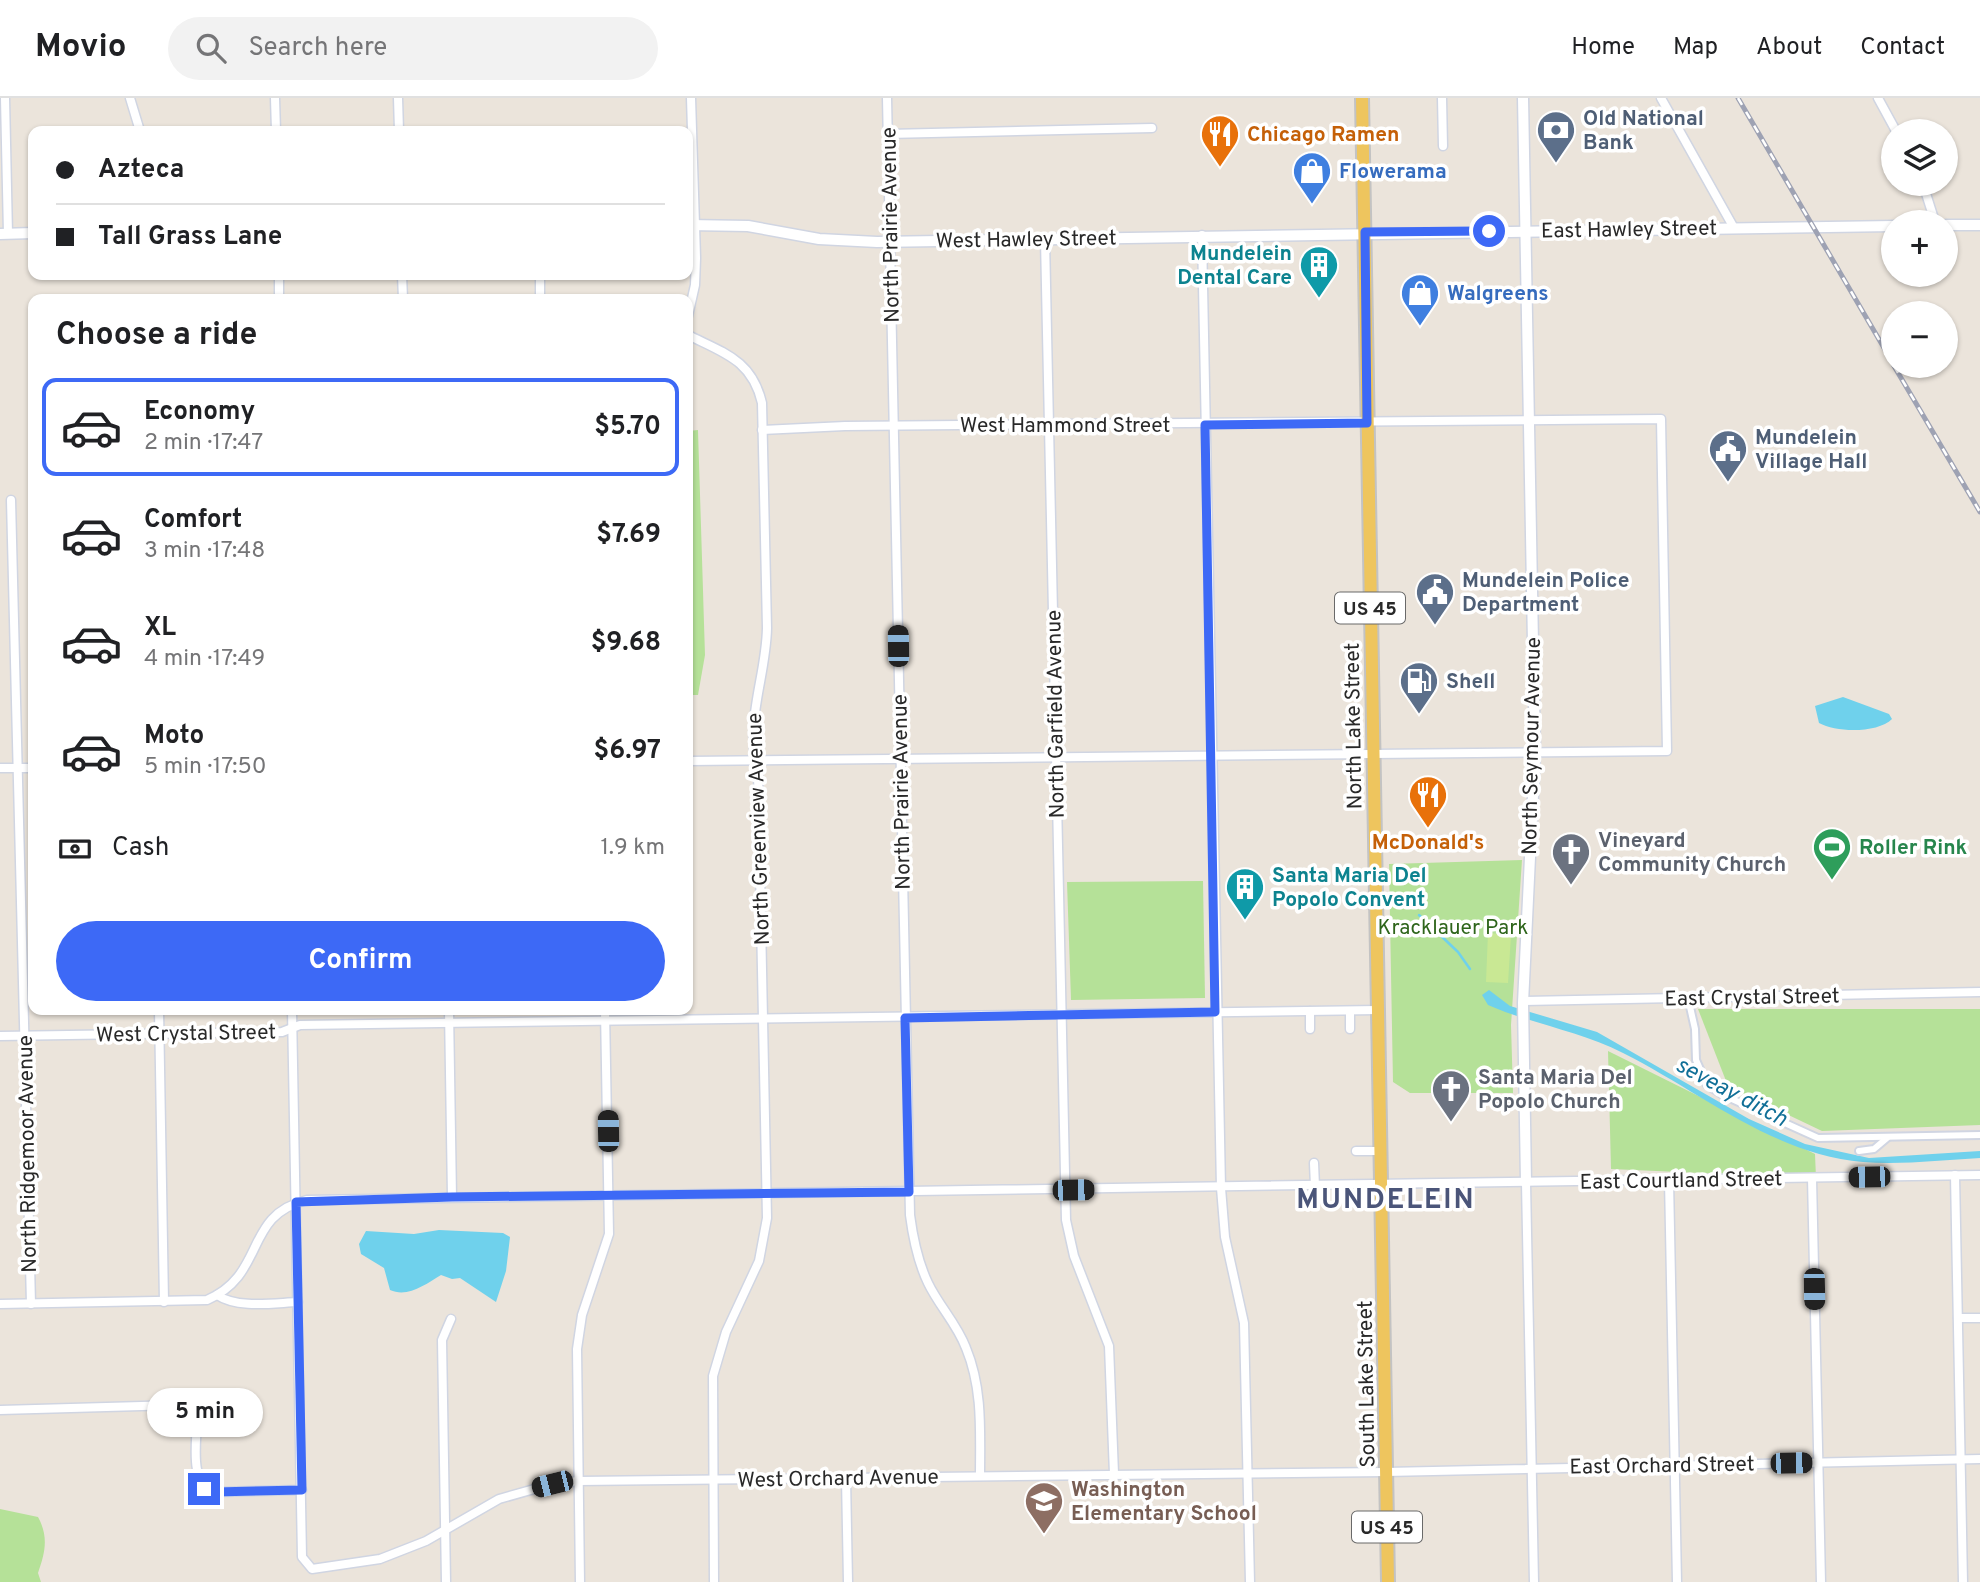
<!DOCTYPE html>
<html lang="en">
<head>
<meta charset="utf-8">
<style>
	:root { --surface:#fff; --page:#f2f2f2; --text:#202124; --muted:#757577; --line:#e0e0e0; --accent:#3d69f6 }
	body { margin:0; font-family:Overpass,sans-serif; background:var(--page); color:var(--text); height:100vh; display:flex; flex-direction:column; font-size:26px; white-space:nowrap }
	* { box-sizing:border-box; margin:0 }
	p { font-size:23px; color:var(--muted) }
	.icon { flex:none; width:38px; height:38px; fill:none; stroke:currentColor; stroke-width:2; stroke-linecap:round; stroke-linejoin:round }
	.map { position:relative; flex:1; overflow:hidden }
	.sheet { position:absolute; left:28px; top:196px; width:665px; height:721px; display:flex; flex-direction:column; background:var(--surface); border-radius:14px; box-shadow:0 2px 5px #0004 }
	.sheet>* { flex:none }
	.top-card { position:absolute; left:28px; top:28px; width:665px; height:154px; border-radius:14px; box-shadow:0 2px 5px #0004; display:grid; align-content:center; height:154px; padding:0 28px; background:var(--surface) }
	.buttons { position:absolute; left:1881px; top:21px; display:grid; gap:14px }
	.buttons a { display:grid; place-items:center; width:77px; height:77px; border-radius:50%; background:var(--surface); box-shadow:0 2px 5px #0004; font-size:35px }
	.end { position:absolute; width:32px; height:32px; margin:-16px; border:9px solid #3d69f6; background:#fff; box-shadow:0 0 0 4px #fff }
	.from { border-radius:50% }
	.bubble { position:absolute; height:49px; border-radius:24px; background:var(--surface); box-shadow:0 2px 5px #0004; font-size:23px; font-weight:700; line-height:49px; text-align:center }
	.car { position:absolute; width:21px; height:42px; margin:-21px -10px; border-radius:9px; box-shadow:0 0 5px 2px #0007; background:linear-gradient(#222 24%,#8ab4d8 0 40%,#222 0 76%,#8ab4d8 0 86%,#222 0) }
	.top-card b { display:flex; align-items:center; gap:24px; height:66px; font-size:26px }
	.top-card b+b { border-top:2px solid var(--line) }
	.top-card i { width:18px; height:18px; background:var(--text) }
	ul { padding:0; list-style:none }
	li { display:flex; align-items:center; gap:21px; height:98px; margin:0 14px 10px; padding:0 14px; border:4px solid transparent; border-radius:14px }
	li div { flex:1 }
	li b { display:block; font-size:26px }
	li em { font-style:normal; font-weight:700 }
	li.current { border-color:var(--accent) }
	li>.icon { width:63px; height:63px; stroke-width:1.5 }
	h2 { padding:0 28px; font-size:32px; line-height:84px }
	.pay { display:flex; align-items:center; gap:18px; height:77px; padding:0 28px; font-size:26px }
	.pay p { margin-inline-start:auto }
	.primary-button { display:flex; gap:14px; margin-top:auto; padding:14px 28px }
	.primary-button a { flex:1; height:80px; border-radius:42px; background:var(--accent); color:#fff; font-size:28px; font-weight:700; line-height:80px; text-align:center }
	header { display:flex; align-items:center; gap:42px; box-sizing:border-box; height:98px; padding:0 35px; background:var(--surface); border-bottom:2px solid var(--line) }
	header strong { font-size:33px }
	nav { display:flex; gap:38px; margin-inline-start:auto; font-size:24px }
	.search { width:490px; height:63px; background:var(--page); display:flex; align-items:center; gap:18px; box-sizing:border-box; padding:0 24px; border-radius:38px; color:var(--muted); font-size:26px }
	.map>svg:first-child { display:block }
</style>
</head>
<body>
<header>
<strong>Movio</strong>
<div class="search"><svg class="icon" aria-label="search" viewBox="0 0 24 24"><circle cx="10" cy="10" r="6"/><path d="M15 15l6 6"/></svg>Search here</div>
<nav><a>Home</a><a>Map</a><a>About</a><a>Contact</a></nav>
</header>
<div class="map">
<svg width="1980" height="1484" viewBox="0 0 1980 1484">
	<rect width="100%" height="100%" fill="#ebe4db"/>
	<!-- green -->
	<g fill="#b5e198">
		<polygon points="698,332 705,557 698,597 688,597 688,333"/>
		<polygon points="1522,762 1511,927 1513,995 1410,995 1393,984 1389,766"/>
		<polygon points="1203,783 1205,900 1071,902 1067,784"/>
		<polygon points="1698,911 1980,911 1980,1027 1822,1033 1728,988"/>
		<polygon points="1608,953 1815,1056 1816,1080 1611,1071"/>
		<path d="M0,1411L38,1419C49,1439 45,1455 38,1475L41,1484H0Z"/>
	</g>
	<!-- pitch -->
	<polygon fill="#c9e894" points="1488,835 1511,837 1508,885 1486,884"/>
	<!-- water -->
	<g fill="#6fd1ec">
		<path d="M1843,599L1889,616L1892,621C1878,635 1837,635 1819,625L1815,608Z"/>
		<path d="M1489,892L1510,908L1597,934L1749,1021L1805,1046L1869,1060L1980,1053V1060C1942,1062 1901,1067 1863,1064C1772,1056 1701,994 1623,955C1580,933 1531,926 1488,907L1482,897Z"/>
		<path d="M439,1132L503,1135L510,1139L506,1173L496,1204L460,1180L452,1181L441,1177C426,1186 408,1200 390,1192L384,1170L361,1156L359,1146L366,1133L414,1136Z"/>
	</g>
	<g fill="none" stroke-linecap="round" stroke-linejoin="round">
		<!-- stream -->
		<polyline stroke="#6fd1ec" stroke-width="2.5" points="1419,817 1458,854 1470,871"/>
		<!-- pedestrian casing -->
		<g stroke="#d0d5e2" stroke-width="10">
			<g id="pedestrian">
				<polyline points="1688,900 1695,931 1696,962 1707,987 1723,997 1818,1040 1980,1037"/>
				<polyline points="1859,1053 1874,1051 1887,1040"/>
			</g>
		</g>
		<!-- minor casing -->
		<g stroke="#d0d5e2" stroke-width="11">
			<g id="minor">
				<polyline points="5,0 8,136"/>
				<polyline points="130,0 140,33"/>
				<polyline points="275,0 276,33"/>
				<polyline points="398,0 399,33"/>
				<path d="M887,0L910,1117C913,1140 918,1164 928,1185C939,1208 957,1226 966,1250C983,1291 980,1334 980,1378"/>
				<polyline points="1442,0 1443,48"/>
				<polyline points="1661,0 1734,130"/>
				<polyline points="1878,0 1896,33"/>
				<polyline points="888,36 1152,30"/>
				<polyline points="1923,86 1935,124"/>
				<polyline points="1202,137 1221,1090 1225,1139 1244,1225 1250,1484"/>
				<polyline points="1045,141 1066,1122 1074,1158 1109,1248 1114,1376"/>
				<polyline points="279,177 279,201"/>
				<polyline points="402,177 403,201"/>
				<polyline points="540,177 540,201"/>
				<polyline points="688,218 695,187 696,160 691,0"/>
				<path d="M688,237C724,255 752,262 762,305L767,530C766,580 744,623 758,673L767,1120L759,1163L726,1234L713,1278L714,1484"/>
				<polyline points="11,402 31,1206"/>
				<polyline points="688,663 1667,653 1661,321 845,328 762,332"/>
				<polyline points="0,670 33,670"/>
				<polyline points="1524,903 1980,894"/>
				<polyline points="159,912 164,1204"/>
				<polyline points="292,912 302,1459 312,1471 380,1461 426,1443 499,1401 552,1386 578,1383 1386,1374 1980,1361"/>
				<polyline points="449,912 452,1099"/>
				<polyline points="1310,913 1310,931"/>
				<polyline points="1350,913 1350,931"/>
				<polyline points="0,938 282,934 300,927 1378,912"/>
				<polyline points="1356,1053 1381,1053"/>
				<polyline points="1314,1065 1315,1089"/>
				<polyline points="1955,1077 1963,1484"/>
				<polyline points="1812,1080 1821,1484"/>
				<polyline points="1669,1082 1677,1484"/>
				<polyline points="1526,1085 1534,1484"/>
				<path d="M217,1197C238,1211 273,1205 298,1204"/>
				<path d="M0,1206L207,1202C267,1176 243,1117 307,1102L1980,1077"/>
				<polyline points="1958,1220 1980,1220"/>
				<path d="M0,1312L177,1307L188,1311L197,1320C197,1345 188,1385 215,1394L302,1392"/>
				<polyline points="846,1380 848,1484"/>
				<polyline points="446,1484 442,1242 451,1221"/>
				<polyline points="580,1484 577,1251 582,1217 609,1136 605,912"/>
			</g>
		</g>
		<!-- tertiary casing -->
		<g stroke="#d0d5e2" stroke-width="13">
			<g id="tertiary">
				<polyline points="1523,0 1535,655 1523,905 1526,1085"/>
				<polyline points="688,127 748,128 819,141 877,144 1894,128"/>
				<polyline points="1946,127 1980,127"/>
				<polyline points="0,136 33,135"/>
			</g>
		</g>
		<!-- primary casing -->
		<g stroke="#c3c3c3" stroke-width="16">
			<polyline id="primary" points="1362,0 1388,1484"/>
		</g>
		<!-- pedestrian -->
		<use href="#pedestrian" stroke="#fff" stroke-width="6"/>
		<!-- minor -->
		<use href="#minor" stroke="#fff" stroke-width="8"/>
		<!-- tertiary -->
		<use href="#tertiary" stroke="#fff" stroke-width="10"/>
		<!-- primary -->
		<use href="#primary" stroke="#eec55e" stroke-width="12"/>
		<!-- rail casing -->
		<g stroke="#9ea2b3" stroke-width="5">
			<g id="rail">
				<polyline points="1738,0 1894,267"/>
				<polyline points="1894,268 1980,414"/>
			</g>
		</g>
		<!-- rail -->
		<use href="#rail" stroke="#fff" stroke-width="2.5" stroke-dasharray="8" stroke-linecap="butt"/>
	</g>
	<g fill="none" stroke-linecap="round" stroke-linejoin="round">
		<!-- route -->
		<polyline stroke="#3d69f6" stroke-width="9" points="204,1391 215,1394 302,1392 296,1104 452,1099 909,1094 905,920 1215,914 1205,327 1367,325 1365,134 1489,133"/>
	</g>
	<!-- icons -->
	<defs>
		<g id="bank-pin" transform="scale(2.0125)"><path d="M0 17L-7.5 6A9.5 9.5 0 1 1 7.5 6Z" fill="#5c6f8a" stroke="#fff"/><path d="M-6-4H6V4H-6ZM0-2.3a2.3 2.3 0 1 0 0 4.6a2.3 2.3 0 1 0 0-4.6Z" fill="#fff"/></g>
		<g id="restaurant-pin" transform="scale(2.0125)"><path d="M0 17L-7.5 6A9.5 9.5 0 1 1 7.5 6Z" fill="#e8710a" stroke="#fff"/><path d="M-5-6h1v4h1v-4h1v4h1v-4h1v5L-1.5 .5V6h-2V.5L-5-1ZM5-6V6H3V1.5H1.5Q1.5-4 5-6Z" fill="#fff"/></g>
		<g id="shop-pin" transform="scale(2.0125)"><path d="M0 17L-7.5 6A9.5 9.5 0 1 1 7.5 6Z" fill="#3f7fe0" stroke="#fff"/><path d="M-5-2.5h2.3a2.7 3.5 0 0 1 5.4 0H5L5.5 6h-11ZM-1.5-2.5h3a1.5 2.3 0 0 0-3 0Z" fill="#fff"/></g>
		<g id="building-pin" transform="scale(2.0125)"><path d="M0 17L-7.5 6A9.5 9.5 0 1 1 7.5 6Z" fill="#0f9aa8" stroke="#fff"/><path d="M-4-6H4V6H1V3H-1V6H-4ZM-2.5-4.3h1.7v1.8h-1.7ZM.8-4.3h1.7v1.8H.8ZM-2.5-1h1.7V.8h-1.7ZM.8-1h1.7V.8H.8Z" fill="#fff"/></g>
		<g id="civic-pin" transform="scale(2.0125)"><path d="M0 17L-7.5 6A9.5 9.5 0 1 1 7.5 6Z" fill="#5c6f8a" stroke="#fff"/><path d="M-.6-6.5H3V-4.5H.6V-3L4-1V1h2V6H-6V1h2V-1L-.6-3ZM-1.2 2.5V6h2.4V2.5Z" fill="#fff"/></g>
		<g id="fuel-pin" transform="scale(2.0125)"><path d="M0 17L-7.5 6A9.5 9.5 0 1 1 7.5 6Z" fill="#5c6f8a" stroke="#fff"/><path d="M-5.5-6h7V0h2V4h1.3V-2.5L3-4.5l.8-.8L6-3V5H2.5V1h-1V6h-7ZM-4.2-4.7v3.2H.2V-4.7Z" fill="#fff"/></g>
		<g id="stadium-pin" transform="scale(2.0125)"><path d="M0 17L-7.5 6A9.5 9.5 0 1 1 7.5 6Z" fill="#2e9e5b" stroke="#fff"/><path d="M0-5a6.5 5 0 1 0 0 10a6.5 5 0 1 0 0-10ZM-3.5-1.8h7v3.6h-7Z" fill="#fff"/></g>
		<g id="church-pin" transform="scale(2.0125)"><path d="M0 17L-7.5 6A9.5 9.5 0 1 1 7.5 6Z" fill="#6b7280" stroke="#fff"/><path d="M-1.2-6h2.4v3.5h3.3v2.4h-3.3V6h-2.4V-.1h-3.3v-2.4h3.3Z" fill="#fff"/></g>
		<g id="school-pin" transform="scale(2.0125)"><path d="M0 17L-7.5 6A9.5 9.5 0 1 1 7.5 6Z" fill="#8d6e63" stroke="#fff"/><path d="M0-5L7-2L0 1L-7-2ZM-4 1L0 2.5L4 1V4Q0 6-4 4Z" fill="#fff"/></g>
	</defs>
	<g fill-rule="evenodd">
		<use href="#bank-pin" x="1556" y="32"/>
		<use href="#restaurant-pin" x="1220" y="36"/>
		<use href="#shop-pin" x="1312" y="73"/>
		<use href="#building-pin" x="1319" y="167"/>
		<use href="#shop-pin" x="1420" y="195"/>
		<use href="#civic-pin" x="1728" y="351"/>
		<use href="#civic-pin" x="1435" y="494"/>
		<use href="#fuel-pin" x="1419" y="583"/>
		<use href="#restaurant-pin" x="1428" y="697"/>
		<use href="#stadium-pin" x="1832" y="749"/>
		<use href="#church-pin" x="1571" y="754"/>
		<use href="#building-pin" x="1245" y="789"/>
		<use href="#church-pin" x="1451" y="991"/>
		<use href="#school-pin" x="1044" y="1403"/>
	</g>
	<g text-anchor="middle" stroke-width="7" stroke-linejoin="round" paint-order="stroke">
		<!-- shield labels -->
		<g fill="#fff" stroke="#696969" stroke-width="2">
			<rect x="1335" y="494.5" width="70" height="31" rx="5"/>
			<rect x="1352" y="1413.5" width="70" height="31" rx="5"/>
		</g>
		<g font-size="19" font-weight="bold" fill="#292929">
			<text x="1370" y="517">US 45</text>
			<text x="1387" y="1436">US 45</text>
		</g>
		<!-- service labels -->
		<g font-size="21" font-weight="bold" fill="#4e5e75" stroke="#fff" text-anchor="start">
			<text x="1583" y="27">Old National<tspan x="1583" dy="24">Bank</tspan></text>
			<text x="1755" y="346">Mundelein<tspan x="1755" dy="24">Village Hall</tspan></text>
			<text x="1462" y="489">Mundelein Police<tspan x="1462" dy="24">Department</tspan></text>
			<text x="1446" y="590">Shell</text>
		</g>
		<!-- food labels -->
		<g font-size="21" font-weight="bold" fill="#c56008" stroke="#fff" text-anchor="start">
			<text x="1247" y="43">Chicago Ramen</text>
			<text x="1428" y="751" text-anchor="middle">McDonald's</text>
		</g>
		<!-- shop labels -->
		<g font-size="21" font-weight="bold" fill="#366cbe" stroke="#fff" text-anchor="start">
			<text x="1339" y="80">Flowerama</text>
			<text x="1447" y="202">Walgreens</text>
		</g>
		<!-- street labels -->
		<g font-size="21" fill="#292929" stroke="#fff">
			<text transform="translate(890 127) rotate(-91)" y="7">North Prairie Avenue</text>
			<text transform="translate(1629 131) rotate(-1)" y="7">East Hawley Street</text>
			<text transform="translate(1026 141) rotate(-1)" y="7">West Hawley Street</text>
			<text x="1065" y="334">West Hammond Street</text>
			<text transform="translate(1055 616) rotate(-91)" y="7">North Garfield Avenue</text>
			<text transform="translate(1353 628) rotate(-91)" y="7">North Lake Street</text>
			<text transform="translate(1531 648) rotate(-89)" y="7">North Seymour Avenue</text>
			<text transform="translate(901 694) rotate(-91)" y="7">North Prairie Avenue</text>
			<text transform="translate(758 731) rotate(-92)" y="7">North Greenview Avenue</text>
			<text transform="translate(1752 899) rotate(-1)" y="7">East Crystal Street</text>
			<text transform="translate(186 935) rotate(-1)" y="7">West Crystal Street</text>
			<text transform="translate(27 1056) rotate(-91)" y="7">North Ridgemoor Avenue</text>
			<text transform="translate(1681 1082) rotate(-1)" y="7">East Courtland Street</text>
			<text transform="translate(1366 1286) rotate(-91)" y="7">South Lake Street</text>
			<text transform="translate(1662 1367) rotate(-1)" y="7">East Orchard Street</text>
			<text transform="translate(838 1380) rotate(-1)" y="7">West Orchard Avenue</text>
		</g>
		<!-- culture labels -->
		<g font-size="21" font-weight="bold" fill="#0d838f" stroke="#fff" text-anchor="end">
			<text x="1292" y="162">Mundelein<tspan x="1292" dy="24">Dental Care</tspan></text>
			<text x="1272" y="784" text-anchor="start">Santa Maria Del<tspan x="1272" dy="24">Popolo Convent</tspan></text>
		</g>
		<!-- worship labels -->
		<g font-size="21" font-weight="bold" fill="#5b616d" stroke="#fff" text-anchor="start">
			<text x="1598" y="749">Vineyard<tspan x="1598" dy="24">Community Church</tspan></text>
			<text x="1478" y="986">Santa Maria Del<tspan x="1478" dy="24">Popolo Church</tspan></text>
		</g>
		<!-- leisure labels -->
		<g font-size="21" font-weight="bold" fill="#27864d" stroke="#fff" text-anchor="start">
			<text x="1859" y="756">Roller Rink</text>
		</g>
		<!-- park labels -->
		<g font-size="21" fill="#2e651b" stroke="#fff">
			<text x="1453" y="836">Kracklauer Park</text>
		</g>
		<!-- education labels -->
		<g font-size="21" font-weight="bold" fill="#785e54" stroke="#fff" text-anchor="start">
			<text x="1071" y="1398">Washington<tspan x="1071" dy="24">Elementary School</tspan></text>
		</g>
		<!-- water labels -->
		<g font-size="23" font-style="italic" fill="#106f97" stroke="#fff">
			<text transform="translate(1732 993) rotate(28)" y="8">seveay ditch</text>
		</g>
		<!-- district labels -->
		<g font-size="28" font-weight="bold" letter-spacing="2" fill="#4b5579" stroke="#fff">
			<text x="1386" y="1110">MUNDELEIN</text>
		</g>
	</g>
</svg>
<div class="buttons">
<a><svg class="icon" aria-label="layers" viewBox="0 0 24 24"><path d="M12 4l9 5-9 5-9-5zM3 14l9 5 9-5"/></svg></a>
<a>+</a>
<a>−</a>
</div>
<i class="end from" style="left:1489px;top:133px"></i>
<i class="end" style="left:204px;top:1391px"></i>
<div class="bubble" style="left:147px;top:1290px;width:116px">5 min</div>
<i class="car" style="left:898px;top:548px;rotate:359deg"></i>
<i class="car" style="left:608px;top:1033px;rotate:359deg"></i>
<i class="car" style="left:1869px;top:1079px;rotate:269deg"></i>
<i class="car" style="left:1073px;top:1092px;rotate:89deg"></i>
<i class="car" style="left:1814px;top:1191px;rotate:179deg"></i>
<i class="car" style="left:1791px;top:1365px;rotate:89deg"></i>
<i class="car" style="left:552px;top:1386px;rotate:256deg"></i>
<div class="top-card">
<b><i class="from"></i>Azteca</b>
<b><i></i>Tall Grass Lane</b>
</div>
<section class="sheet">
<h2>Choose a ride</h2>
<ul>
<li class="current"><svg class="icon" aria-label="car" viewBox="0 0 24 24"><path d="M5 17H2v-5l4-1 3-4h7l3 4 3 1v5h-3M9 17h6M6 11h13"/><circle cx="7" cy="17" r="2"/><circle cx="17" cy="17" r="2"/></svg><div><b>Economy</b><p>2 min · 17:47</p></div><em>$5.70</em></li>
<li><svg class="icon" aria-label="car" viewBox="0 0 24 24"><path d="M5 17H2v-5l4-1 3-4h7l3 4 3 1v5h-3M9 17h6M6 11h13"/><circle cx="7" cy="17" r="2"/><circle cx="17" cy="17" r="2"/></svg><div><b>Comfort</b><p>3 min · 17:48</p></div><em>$7.69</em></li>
<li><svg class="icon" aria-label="car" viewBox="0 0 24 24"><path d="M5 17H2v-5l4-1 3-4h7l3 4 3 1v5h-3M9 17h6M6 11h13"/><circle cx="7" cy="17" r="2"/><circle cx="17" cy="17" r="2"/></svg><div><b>XL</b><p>4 min · 17:49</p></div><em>$9.68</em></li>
<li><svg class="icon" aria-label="car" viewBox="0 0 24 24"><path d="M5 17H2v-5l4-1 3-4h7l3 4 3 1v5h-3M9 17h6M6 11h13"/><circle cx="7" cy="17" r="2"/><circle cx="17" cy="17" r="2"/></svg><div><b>Moto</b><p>5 min · 17:50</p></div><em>$6.97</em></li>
</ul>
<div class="pay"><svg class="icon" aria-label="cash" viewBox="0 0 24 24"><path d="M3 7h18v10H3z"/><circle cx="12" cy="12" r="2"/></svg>Cash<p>1.9 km</p></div>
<div class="primary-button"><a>Confirm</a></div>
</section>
</div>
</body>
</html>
